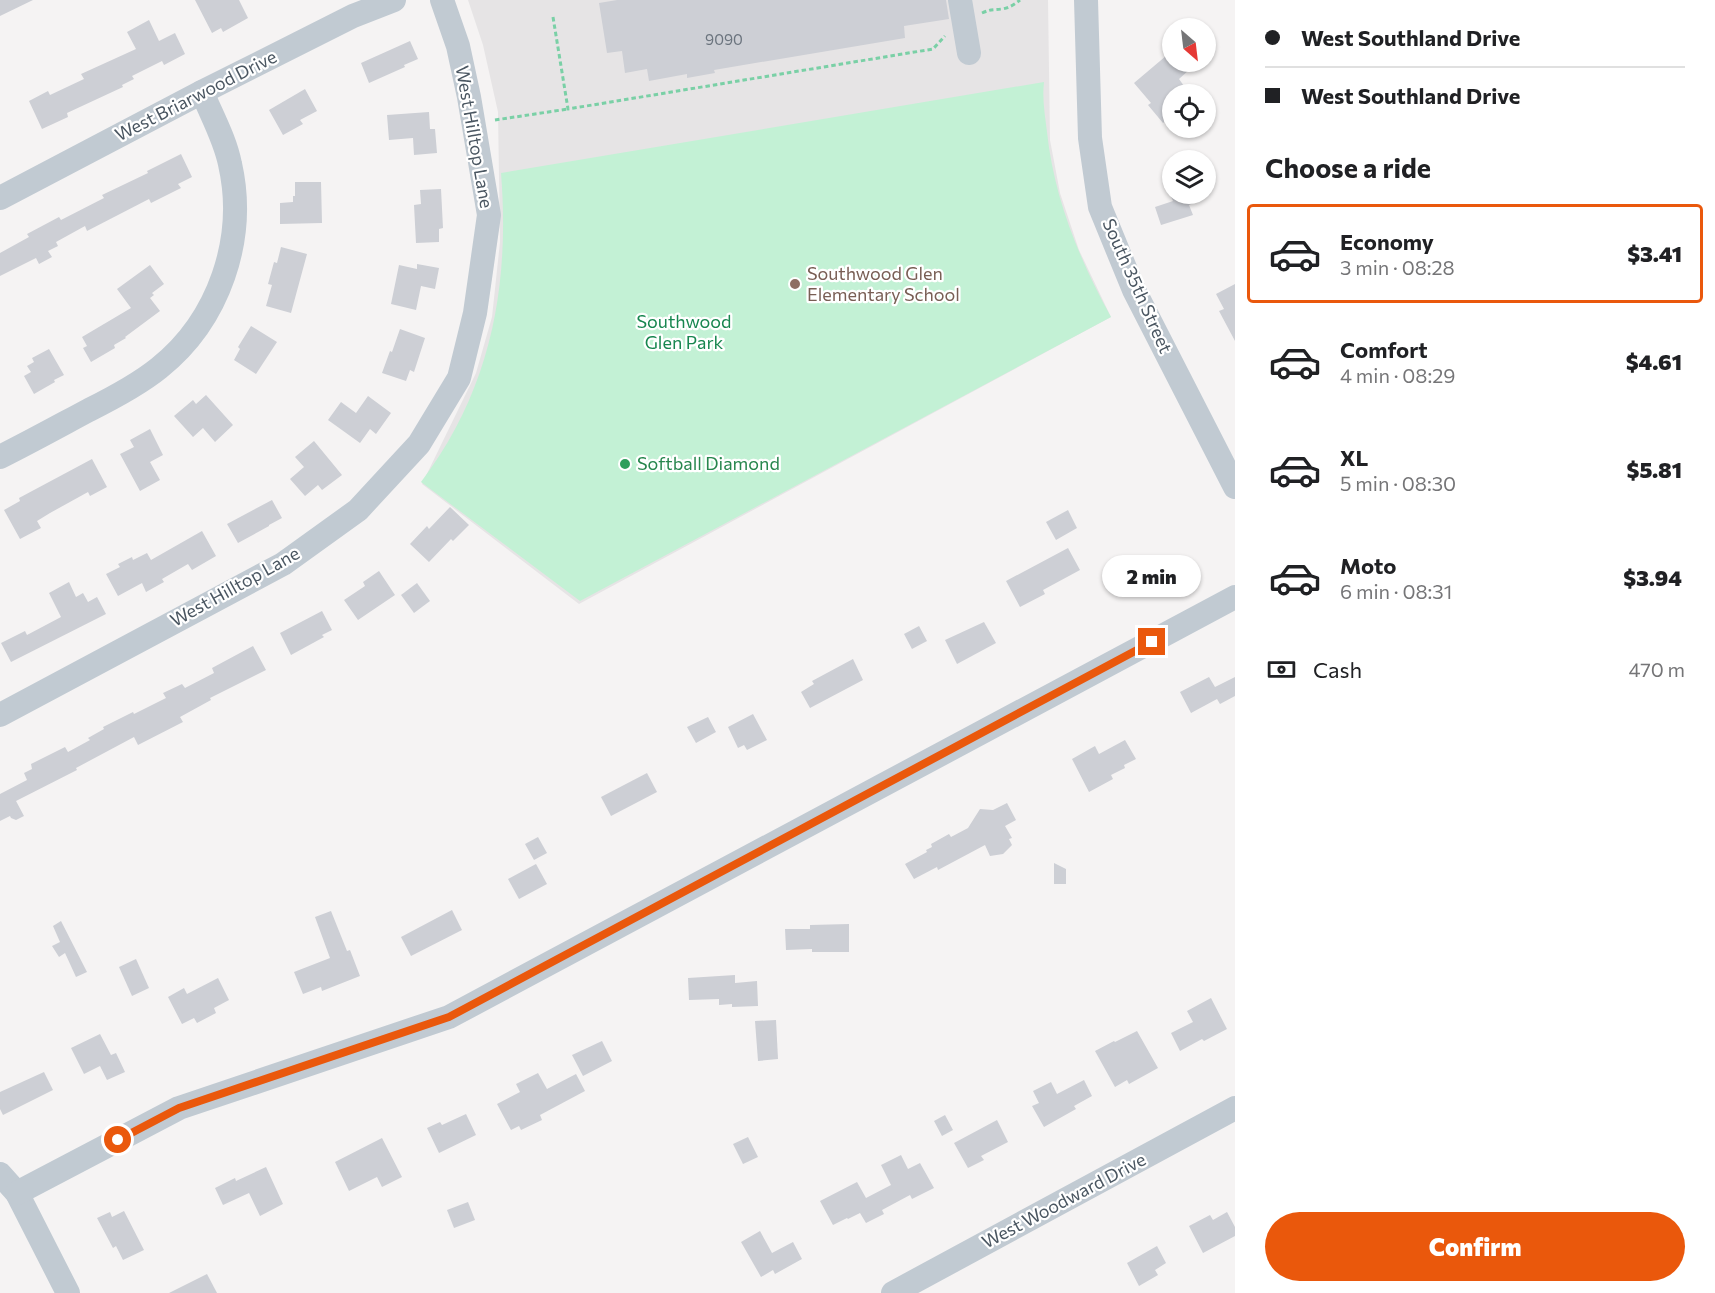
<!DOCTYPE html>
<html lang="en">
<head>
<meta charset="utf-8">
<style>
	:root { --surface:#fff; --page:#f2f2f2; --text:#202124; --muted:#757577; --line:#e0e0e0; --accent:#ea580c }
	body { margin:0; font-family:Commissioner,sans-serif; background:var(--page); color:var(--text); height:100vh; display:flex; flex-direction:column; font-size:22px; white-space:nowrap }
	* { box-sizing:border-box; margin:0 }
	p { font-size:20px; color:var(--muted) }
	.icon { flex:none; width:33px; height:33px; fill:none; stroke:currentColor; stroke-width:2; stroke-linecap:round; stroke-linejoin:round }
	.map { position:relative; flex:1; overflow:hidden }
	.panel { display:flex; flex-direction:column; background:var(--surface); width:480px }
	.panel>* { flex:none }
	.hud { display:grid; align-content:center; height:132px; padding:0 30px; background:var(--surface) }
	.needle { width:39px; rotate:152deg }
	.controls { position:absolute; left:1162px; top:18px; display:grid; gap:12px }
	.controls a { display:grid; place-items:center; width:54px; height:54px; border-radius:50%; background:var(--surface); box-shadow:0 2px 4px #0004; font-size:30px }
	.end { position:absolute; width:27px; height:27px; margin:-14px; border:8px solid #ea580c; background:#fff; box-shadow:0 0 0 3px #fff }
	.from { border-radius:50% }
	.bubble { position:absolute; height:42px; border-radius:21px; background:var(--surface); box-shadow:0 2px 4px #0004; font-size:20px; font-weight:800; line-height:42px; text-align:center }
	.hud b { display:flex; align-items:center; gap:21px; height:57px; font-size:22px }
	.hud b+b { border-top:2px solid var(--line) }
	.hud i { width:15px; height:15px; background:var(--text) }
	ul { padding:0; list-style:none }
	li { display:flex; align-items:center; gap:18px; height:99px; margin:0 12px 9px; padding:0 18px; border:3px solid transparent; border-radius:6px }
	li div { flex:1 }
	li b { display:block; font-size:22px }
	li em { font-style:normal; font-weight:800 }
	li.active { border-color:var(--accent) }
	li>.icon { width:54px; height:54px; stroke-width:1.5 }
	h2 { padding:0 30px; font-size:27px; line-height:72px }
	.pay { display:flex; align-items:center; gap:15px; height:66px; padding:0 30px; font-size:22px }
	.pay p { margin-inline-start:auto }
	.button { display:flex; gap:12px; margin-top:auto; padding:12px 30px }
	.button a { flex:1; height:69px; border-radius:36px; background:var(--accent); color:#fff; font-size:24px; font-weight:800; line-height:69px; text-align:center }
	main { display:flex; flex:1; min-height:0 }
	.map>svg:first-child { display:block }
</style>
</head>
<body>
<main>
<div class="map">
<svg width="1235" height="1293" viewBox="0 0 1235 1293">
	<rect width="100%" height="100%" fill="#f5f3f3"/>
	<!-- education -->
	<polygon fill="#e6e4e5" points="468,0 1048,0 1050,140 1060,193 1079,250 1111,317 579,604 422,484 476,373 492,317 500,242 498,112 483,45"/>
	<!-- green -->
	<path fill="#c3f1d5" d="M1044,82C1042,99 1045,115 1047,132C1054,198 1079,259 1111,317L580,601L421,482C491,390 510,286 501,173Z"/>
	<!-- building -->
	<g fill="#cdcfd5">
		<polygon points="0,0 33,0 0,16"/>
		<polygon points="195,0 239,0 248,18 223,32 221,28 212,33"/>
		<polygon points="617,0 946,0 949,19 904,26 905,38 714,70 715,73 687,78 687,74 649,81 647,69 625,73 622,51 607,53 599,3"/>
		<polygon points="149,20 159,41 175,33 185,54 164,65 162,61 132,76 134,79 122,85 123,87 67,113 68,117 42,129 29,101 48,91 50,95 84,79 81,74 136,49 127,32"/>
		<polygon points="410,41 418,59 404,65 405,67 369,83 361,63"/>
		<polygon points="1173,50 1173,62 1184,62 1190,69 1179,79 1184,86 1173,94 1173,115 1163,123 1148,105 1151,103 1134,83"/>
		<polygon points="305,89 317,111 300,120 303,124 283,135 269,110"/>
		<polygon points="429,112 430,129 435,129 437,153 414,155 413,138 389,140 387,115"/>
		<polygon points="181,154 192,177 178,184 181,188 151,203 149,199 87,231 85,226 56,242 58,246 48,251 52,257 39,264 36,258 0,276 0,253 29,237 27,234 59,217 61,220 104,198 102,195 148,173 147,171"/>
		<polygon points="295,182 321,182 322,223 280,224 280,203 293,202 293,196 295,196"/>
		<polygon points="441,189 443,228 439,229 439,242 416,243 414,205 421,204 420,190"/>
		<polygon points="1170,194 1210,194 1189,205 1193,215 1161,225 1155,207 1173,201"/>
		<polygon points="281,247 307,254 291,313 266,306 272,285 268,284 274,262 277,263"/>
		<polygon points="417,264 439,268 435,289 421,286 416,310 391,304 399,265 417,269"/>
		<polygon points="150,265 164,284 152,293 154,295 150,298 160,311 125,337 126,338 114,345 115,348 91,362 83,348 87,346 82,337 131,308 117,289"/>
		<polygon points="1235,284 1235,341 1219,311 1224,309 1216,294"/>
		<polygon points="251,326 277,342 256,374 234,360 240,349 238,347"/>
		<polygon points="400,329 425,338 414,372 410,370 406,381 382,373 390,351 392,352"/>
		<polygon points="49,349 64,375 54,380 55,382 34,394 24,376 31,372 27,366 34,362 32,358"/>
		<polygon points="206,395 233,425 215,442 203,428 193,437 174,416 193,400 196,404"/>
		<polygon points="368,396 391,413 376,434 370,429 360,443 328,420 341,402 356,413"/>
		<polygon points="150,429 163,455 150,462 160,480 140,491 120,454 134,447 130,440"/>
		<polygon points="314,441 342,475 322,490 318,485 305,496 290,479 304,467 295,457"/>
		<polygon points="92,459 107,487 90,496 88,492 50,513 37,521 41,528 20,539 4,510 20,501 19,498"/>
		<polygon points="272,500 282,518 269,525 269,526 238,543 227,524"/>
		<polygon points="450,507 469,525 453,541 451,539 429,562 410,544 427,526 429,529"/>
		<polygon points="1068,510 1077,528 1056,540 1046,522"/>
		<polygon points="202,531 216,556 192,570 188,564 162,579 164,582 146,592 142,583 118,596 106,574 120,567 118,564 132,557 133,560 147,553 151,560"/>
		<polygon points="1068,548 1080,570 1043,590 1045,594 1020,607 1006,581"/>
		<polygon points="379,571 395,595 358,620 344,600 365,586 363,582"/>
		<polygon points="69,582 76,597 83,593 88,602 97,597 106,614 11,662 1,643 25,631 27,635 61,617 49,593"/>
		<polygon points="417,583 430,601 414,613 401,595"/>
		<polygon points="322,611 332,630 322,635 324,637 291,655 280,633"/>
		<polygon points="984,622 996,643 957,664 945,640"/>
		<polygon points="919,626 927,641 912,649 904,634"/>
		<polygon points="253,646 266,670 210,698 211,700 180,717 183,722 138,745 134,737 76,768 77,770 16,801 24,816 16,820 11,818 10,816 0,821 0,794 27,780 24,773 32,769 31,764 65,747 68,752 90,740 88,738 104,729 103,727 133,712 134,714 166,698 163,693 182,684 185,688 214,673 212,668"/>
		<polygon points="853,659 863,680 810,708 801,692 814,684 812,681"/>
		<polygon points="1209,677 1215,687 1235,677 1235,696 1220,704 1217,699 1191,713 1180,692"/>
		<polygon points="753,714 767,740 747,750 744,745 738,748 728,727"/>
		<polygon points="708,717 716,732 696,743 687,727"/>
		<polygon points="1125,740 1136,759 1124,765 1125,768 1111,775 1113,779 1089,792 1072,759 1095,746 1099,754"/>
		<polygon points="647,773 657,792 611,816 601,797"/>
		<polygon points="1007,803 1016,820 1005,826 1012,838 1009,839 1012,845 1003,854 990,856 985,845 938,870 937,867 914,879 905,864 927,852 926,850 932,847 931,844 949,834 951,837 968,828 980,809 993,810"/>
		<polygon points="538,837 547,853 534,860 525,844"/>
		<polygon points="1054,863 1066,869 1066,884 1054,884"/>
		<polygon points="536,864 547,884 519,899 508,879"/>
		<polygon points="452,910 462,930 411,956 401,937"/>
		<polygon points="331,911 347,951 350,950 360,976 322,991 321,987 303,994 294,972 330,958 315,917"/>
		<polygon points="61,921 87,972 76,977 65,953 59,957 52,946 60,942 53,926"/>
		<polygon points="849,924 849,952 812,952 812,949 786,950 785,929 810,929 810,925"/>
		<polygon points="136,959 149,988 132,996 119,967"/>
		<polygon points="735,975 735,983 757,981 758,1006 732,1007 732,1004 719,1005 719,999 689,1000 688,978"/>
		<polygon points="218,978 229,1000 214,1008 216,1013 197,1023 194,1018 182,1024 168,997 184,988 187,994"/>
		<polygon points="1211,998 1227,1029 1204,1041 1202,1039 1180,1051 1171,1033 1193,1022 1187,1011"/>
		<polygon points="776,1020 778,1059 758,1061 755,1021"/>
		<polygon points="1137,1031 1158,1068 1129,1084 1127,1080 1115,1087 1095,1051 1114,1041 1115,1042"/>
		<polygon points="100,1034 111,1055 116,1053 125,1072 107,1080 100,1066 84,1074 71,1048"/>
		<polygon points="602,1041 612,1061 583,1076 572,1055"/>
		<polygon points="44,1072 53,1090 3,1115 0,1109 0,1092"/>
		<polygon points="538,1073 547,1089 576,1074 585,1091 540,1115 542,1120 521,1130 519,1126 511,1130 497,1104 520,1092 516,1084"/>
		<polygon points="1084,1080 1092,1096 1074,1106 1076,1109 1044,1127 1032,1106 1039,1103 1033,1091 1051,1082 1057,1094"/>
		<polygon points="466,1114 476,1135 439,1153 427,1128 440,1122 442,1125"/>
		<polygon points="945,1115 953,1130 942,1136 934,1121"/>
		<polygon points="997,1120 1008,1142 981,1156 984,1160 968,1168 954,1143"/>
		<polygon points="748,1137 758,1157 743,1164 733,1144"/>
		<polygon points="382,1138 402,1177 382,1187 377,1177 349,1191 335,1162"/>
		<polygon points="901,1155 908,1169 920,1163 934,1188 912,1199 910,1195 882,1210 884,1214 866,1223 860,1213 848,1219 847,1218 833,1225 820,1201 857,1182 866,1198 891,1185 881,1165"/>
		<polygon points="266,1167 283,1204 260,1216 249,1193 223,1205 215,1188 235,1178 236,1181"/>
		<polygon points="468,1202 475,1220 454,1228 447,1210"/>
		<polygon points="124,1211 144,1250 123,1260 116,1246 113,1248 97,1218 110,1212 112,1217"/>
		<polygon points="1227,1212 1235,1227 1235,1236 1203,1253 1189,1226 1210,1215 1213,1220"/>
		<polygon points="760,1231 772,1253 793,1242 802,1259 775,1274 773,1270 761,1277 741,1242"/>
		<polygon points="1157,1246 1166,1263 1155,1270 1158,1275 1139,1286 1127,1263"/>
		<polygon points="207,1274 217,1293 169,1293"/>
	</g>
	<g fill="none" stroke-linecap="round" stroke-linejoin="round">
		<!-- path -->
		<g stroke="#7ad0a6" stroke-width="3" stroke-dasharray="4.5 3" stroke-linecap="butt">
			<path d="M982,13C991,9 993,10 1002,9C1009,8 1015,4 1020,0"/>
			<polyline points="553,17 568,109 933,49 945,36"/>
			<polyline points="495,120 568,109"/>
		</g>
		<!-- minor -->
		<g stroke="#c1cad2" stroke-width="24">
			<polyline points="960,0 969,53"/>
			<polyline points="1086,0 1090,138 1100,207 1134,290 1235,487"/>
			<polyline points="0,198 202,92 353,16 394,0"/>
			<path d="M0,457C30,442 59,426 89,410C113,398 138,385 159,368C219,320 247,239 230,164C225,139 212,116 202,92"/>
			<polyline points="0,715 283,564 358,510 419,444 459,378 475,313 489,215 469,97 458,46 442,0"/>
			<polyline points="0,1174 17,1193 68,1293"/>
			<polyline points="17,1193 179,1108 449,1017 1235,597"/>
			<polyline points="893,1293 1235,1108"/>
		</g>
	</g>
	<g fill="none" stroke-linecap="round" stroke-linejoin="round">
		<!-- route -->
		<polyline stroke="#ea580c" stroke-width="8" points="118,1140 179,1108 449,1017 1152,642"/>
	</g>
	<!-- markers -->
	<circle fill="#8d6e63" stroke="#fff" stroke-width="2" cx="795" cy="284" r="6"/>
	<circle fill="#2e9e5b" stroke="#fff" stroke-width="2" cx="625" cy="464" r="6"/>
	<g text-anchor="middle" stroke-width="4.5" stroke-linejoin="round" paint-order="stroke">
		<!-- number labels -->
		<g font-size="15" fill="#6b747e">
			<text x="724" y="45">9090</text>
		</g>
		<!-- street labels -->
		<g font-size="18" fill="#4a5661" stroke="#fff">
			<text transform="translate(196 96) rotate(-27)" y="6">West Briarwood Drive</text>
			<text transform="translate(474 137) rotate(80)" y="6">West Hilltop Lane</text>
			<text transform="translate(1137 286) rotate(66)" y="6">South 35th Street</text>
			<text transform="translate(235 587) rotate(-29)" y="6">West Hilltop Lane</text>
			<text transform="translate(1064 1201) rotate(-28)" y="6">West Woodward Drive</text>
		</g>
		<!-- education labels -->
		<g font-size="18" fill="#785e54" stroke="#fff" text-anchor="start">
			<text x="807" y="280">Southwood Glen<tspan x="807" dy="21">Elementary School</tspan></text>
		</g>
		<!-- park labels -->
		<g font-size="18" fill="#17864f" stroke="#fff">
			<text x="684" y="328">Southwood<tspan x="684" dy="21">Glen Park</tspan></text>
		</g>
		<!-- leisure labels -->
		<g font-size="18" fill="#27864d" stroke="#fff" text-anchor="start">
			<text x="637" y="470">Softball Diamond</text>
		</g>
	</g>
</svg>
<div class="controls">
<a><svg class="needle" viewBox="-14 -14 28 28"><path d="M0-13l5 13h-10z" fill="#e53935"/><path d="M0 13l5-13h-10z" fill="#757577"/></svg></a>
<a><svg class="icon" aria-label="locate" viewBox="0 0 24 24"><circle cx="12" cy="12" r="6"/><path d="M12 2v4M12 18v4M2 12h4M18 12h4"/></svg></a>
<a><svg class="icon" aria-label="layers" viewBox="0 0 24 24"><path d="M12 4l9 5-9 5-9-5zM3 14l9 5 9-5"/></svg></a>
</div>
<i class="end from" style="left:118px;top:1140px"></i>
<i class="end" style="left:1152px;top:642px"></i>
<div class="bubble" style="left:1102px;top:555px;width:99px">2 min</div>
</div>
<section class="panel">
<div class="hud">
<b><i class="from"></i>West Southland Drive</b>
<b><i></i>West Southland Drive</b>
</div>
<h2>Choose a ride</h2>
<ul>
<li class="active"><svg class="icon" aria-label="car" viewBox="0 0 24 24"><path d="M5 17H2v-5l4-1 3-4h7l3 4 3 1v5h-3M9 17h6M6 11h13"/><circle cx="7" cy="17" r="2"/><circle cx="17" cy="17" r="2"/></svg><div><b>Economy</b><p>3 min · 08:28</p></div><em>$3.41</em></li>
<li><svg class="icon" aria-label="car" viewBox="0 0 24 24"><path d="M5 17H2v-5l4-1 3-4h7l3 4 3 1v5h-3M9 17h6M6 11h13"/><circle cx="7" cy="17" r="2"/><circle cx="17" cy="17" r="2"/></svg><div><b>Comfort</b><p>4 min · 08:29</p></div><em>$4.61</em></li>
<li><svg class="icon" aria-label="car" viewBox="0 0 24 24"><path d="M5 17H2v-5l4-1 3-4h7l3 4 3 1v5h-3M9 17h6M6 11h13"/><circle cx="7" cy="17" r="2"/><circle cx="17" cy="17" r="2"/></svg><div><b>XL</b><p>5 min · 08:30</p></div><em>$5.81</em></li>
<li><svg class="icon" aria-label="car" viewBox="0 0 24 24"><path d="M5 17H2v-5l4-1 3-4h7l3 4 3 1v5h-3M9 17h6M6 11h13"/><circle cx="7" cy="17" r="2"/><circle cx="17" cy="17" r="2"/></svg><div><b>Moto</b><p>6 min · 08:31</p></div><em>$3.94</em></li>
</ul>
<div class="pay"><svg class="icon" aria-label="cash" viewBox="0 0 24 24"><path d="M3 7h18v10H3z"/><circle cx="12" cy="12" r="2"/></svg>Cash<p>470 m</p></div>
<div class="button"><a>Confirm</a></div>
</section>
</main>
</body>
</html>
